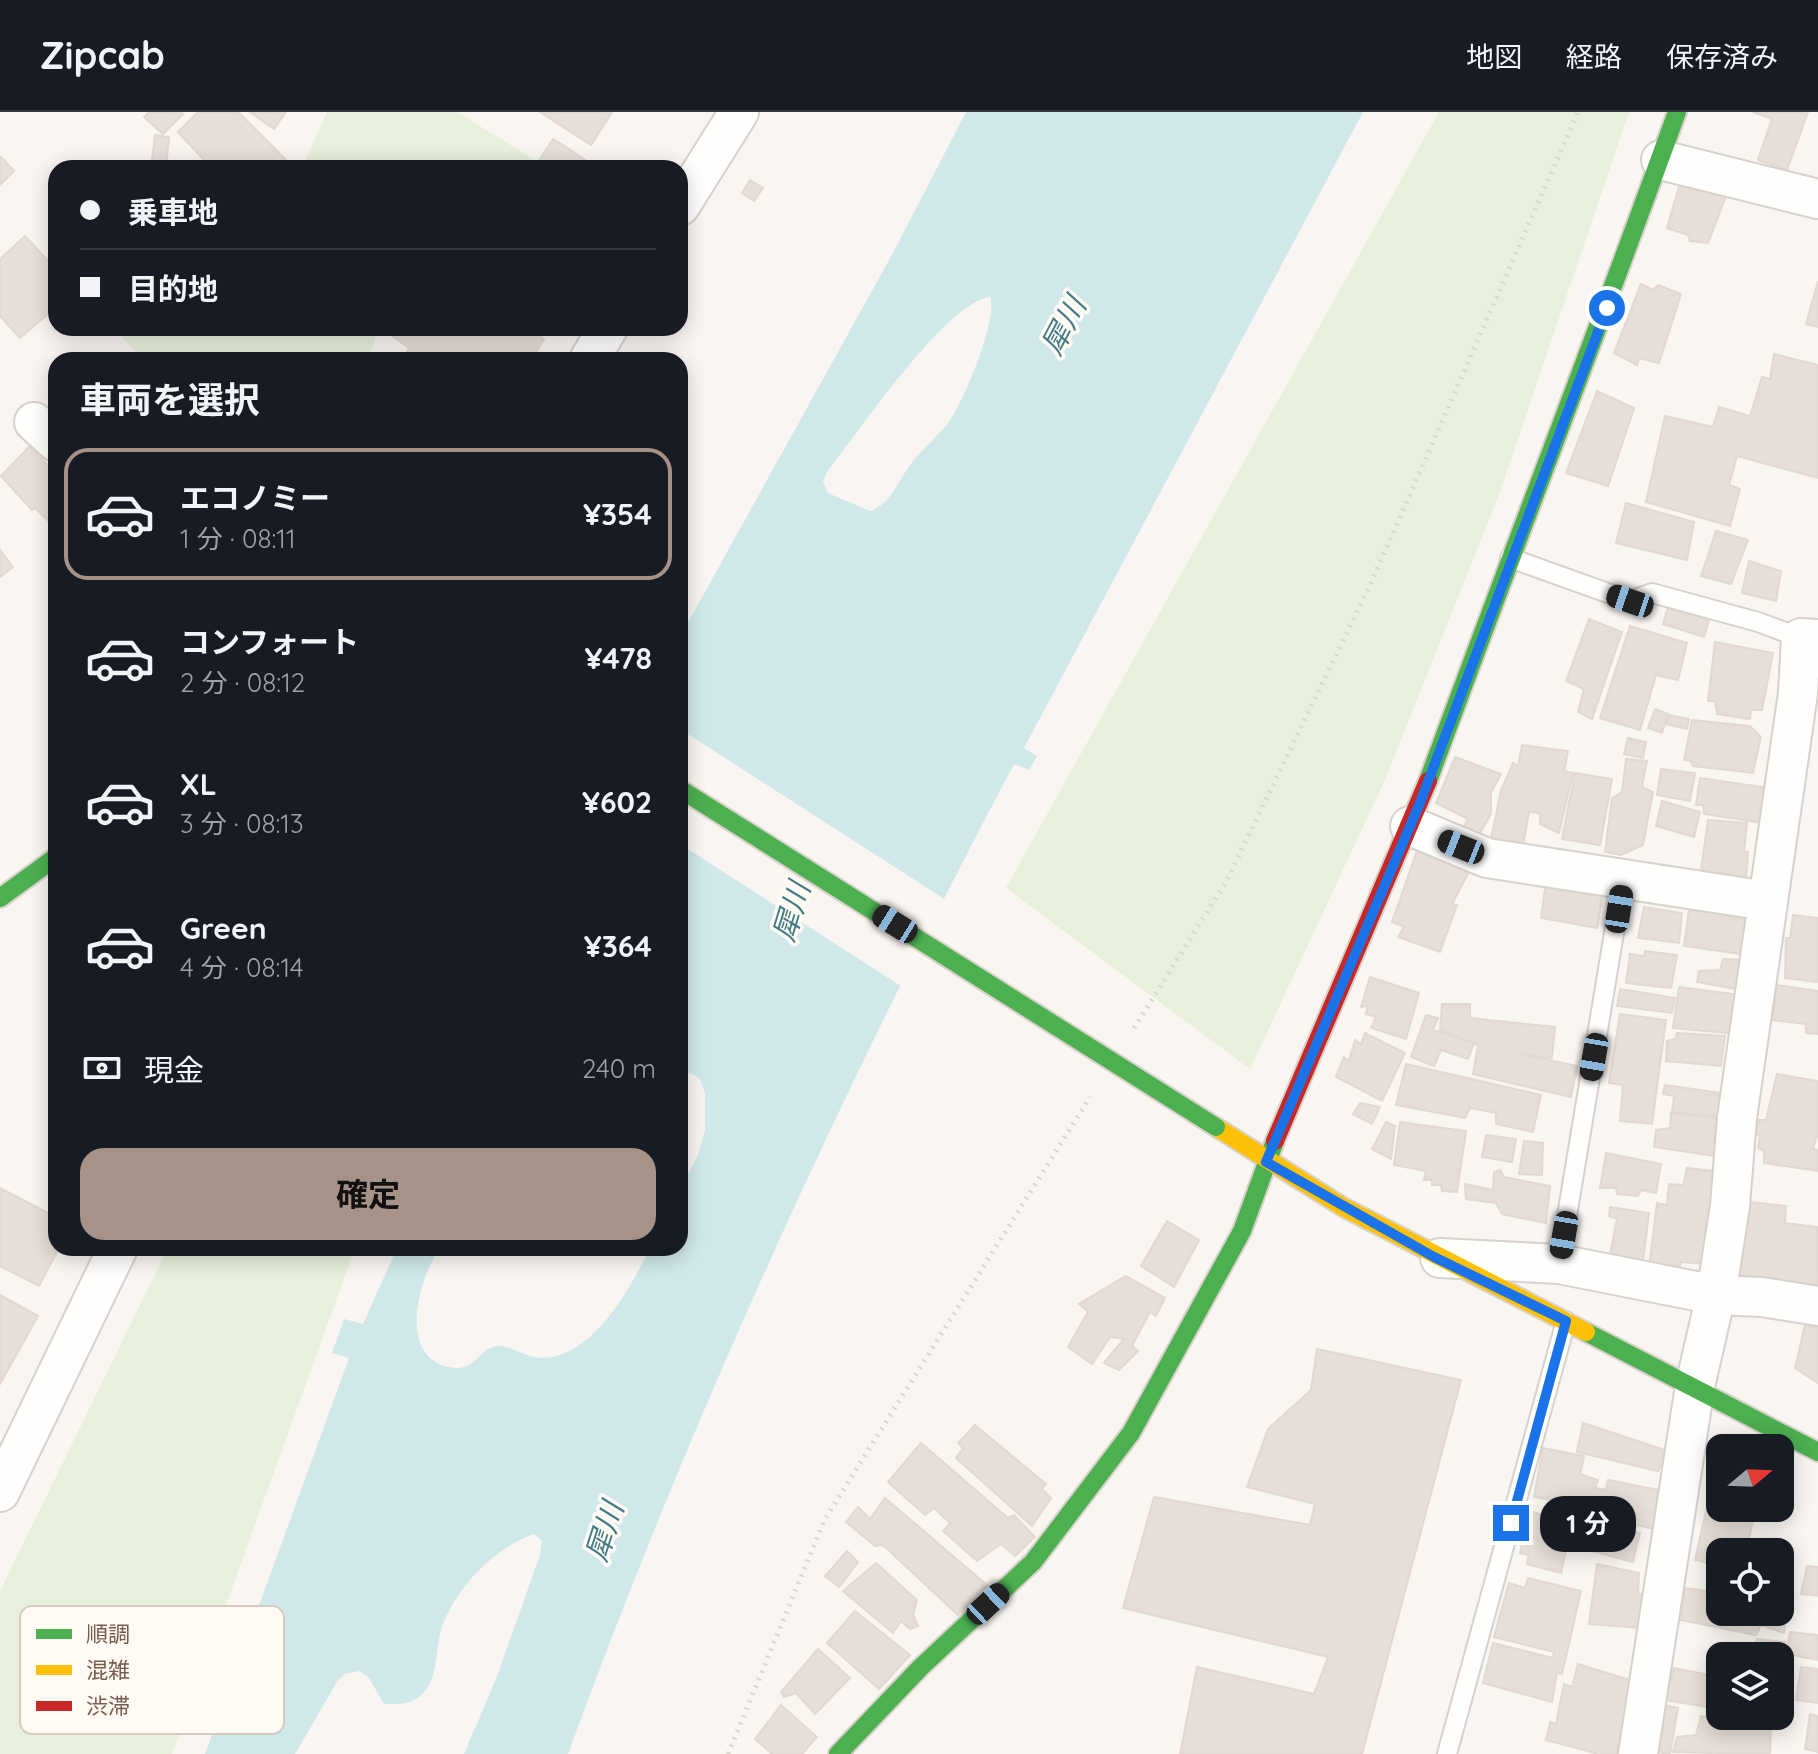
<!DOCTYPE html>
<html lang="ja">
<head>
<meta charset="utf-8">
<style>
	:root { --surface:#171b24; --page:#20242c; --text:#f1f3f6; --muted:#9ea1a6; --line:#363941; --accent:#a69286 }
	body { margin:0; font-family:Quicksand,"Noto Sans JP",sans-serif; background:var(--page); color:var(--text); height:100vh; display:flex; flex-direction:column; font-size:30px; white-space:nowrap }
	* { box-sizing:border-box; margin:0 }
	p { font-size:26px; color:var(--muted) }
	.icon { flex:none; width:44px; height:44px; fill:none; stroke:currentColor; stroke-width:2; stroke-linecap:round; stroke-linejoin:round }
	.map { position:relative; flex:1; overflow:hidden }
	.side { position:absolute; left:48px; top:240px; width:640px; height:904px; display:flex; flex-direction:column; background:var(--surface); border-radius:24px; box-shadow:0 4px 20px #0003 }
	.side>* { flex:none }
	.hud { position:absolute; left:48px; top:48px; width:640px; height:176px; border-radius:24px; box-shadow:0 4px 20px #0003; display:grid; align-content:center; height:176px; padding:0 32px; background:var(--surface) }
	.needle { width:52px; rotate:71deg }
	.tools { position:absolute; left:1706px; top:1322px; display:grid; gap:16px }
	.tools a { display:grid; place-items:center; width:88px; height:88px; border-radius:16px; background:var(--surface); box-shadow:0 4px 20px #0003; font-size:40px }
	.end { position:absolute; width:36px; height:36px; margin:-18px; border:10px solid #1a73e8; background:#fff; box-shadow:0 0 0 4px #fff }
	.from { border-radius:50% }
	.bubble { position:absolute; height:56px; border-radius:24px; background:var(--surface); box-shadow:0 4px 20px #0003; font-size:26px; font-weight:700; line-height:56px; text-align:center }
	.car { position:absolute; width:24px; height:48px; margin:-24px -12px; border-radius:10px; box-shadow:0 0 6px 2px #0007; background:linear-gradient(#222 24%,#8ab4d8 0 40%,#222 0 76%,#8ab4d8 0 86%,#222 0) }
	.hud b { display:flex; align-items:center; gap:28px; height:76px; font-size:30px }
	.hud b+b { border-top:2px solid var(--line) }
	.hud i { width:20px; height:20px; background:var(--text) }
	ul { padding:0; list-style:none }
	li { display:flex; align-items:center; gap:24px; height:132px; margin:0 16px 12px; padding:0 16px; border:4px solid transparent; border-radius:24px }
	li div { flex:1 }
	li b { display:block; font-size:30px }
	li em { font-style:normal; font-weight:700 }
	li.selected { border-color:var(--accent) }
	li>.icon { width:72px; height:72px; stroke-width:1.5 }
	h2 { padding:0 32px; font-size:36px; line-height:96px }
	.pay { display:flex; align-items:center; gap:20px; height:88px; padding:0 32px; font-size:30px }
	.pay p { margin-inline-start:auto }
	.cta { display:flex; gap:16px; margin-top:auto; padding:16px 32px }
	.cta a { flex:1; height:92px; border-radius:24px; background:var(--accent); color:#111; font-size:32px; font-weight:700; line-height:92px; text-align:center }
	header { display:flex; align-items:center; gap:48px; box-sizing:border-box; height:112px; padding:0 40px; background:var(--surface); border-bottom:2px solid var(--line) }
	header strong { font-size:38px }
	nav { display:flex; gap:44px; margin-inline-start:auto; font-size:28px }
	.map>svg:first-child { display:block }
</style>
</head>
<body>
<header>
<strong>Zipcab</strong>
<nav><a>地図</a><a>経路</a><a>保存済み</a></nav>
</header>
<div class="map">
<svg width="1818" height="1642" viewBox="0 0 1818 1642">
	<rect width="100%" height="100%" fill="#f9f5f0"/>
	<!-- green -->
	<g fill="#e7f0db">
		<polygon points="327,0 457,0 548,56 302,56"/>
		<polygon points="1439,0 1629,0 1500,380 1384,670 1250,957 1006,776"/>
		<polygon points="115,216 217,216 229,224 238,216 378,216 369,248 149,248 139,245"/>
		<polygon points="168,1136 355,1136 172,1642 0,1642 0,1479"/>
	</g>
	<!-- water -->
	<path fill="#d0e8ea" fill-rule="evenodd" d="M966,0H1363L1024,636L1037,644L1029,658L1014,652C845,971 692,1302 568,1642H464L496,1567L540,1443L542,1429L534,1422C493,1436 451,1480 440,1522C436,1540 437,1561 427,1576C416,1592 402,1593 384,1592L369,1566L360,1559L345,1562L338,1568L295,1642H205L349,1246L332,1241L344,1207L363,1212L397,1136H440C417,1168 396,1251 455,1256C476,1257 480,1236 497,1234C513,1233 527,1247 544,1246C594,1244 631,1175 650,1136H680V1077L698,1043L705,1018V981L700,967L691,961L680,963V525L894,139ZM990,185C998,207 965,286 951,307C940,323 926,333 914,348C899,365 893,391 870,399L828,381L823,370L827,360C857,322 946,190 990,185Z"/>
	<!-- pier -->
	<polygon fill="#f9f5f0" points="680,617 946,788 904,876 680,732"/>
	<!-- building -->
	<g fill="#e6ded7" stroke="#e2d8d2" stroke-width="2">
		<polygon points="149,0 181,0 183,2 163,22 144,5"/>
		<polygon points="198,0 238,0 285,47 280,51 285,56 206,56 209,53 178,20"/>
		<polygon points="198,0 238,0 285,47 280,51 285,56 206,56 209,53 178,20"/>
		<polygon points="250,0 286,0 274,17"/>
		<polygon points="540,0 612,0 591,33"/>
		<polygon points="1753,0 1808,0 1787,58 1758,48 1772,7"/>
		<polygon points="155,23 169,25 166,56 151,56"/>
		<polygon points="553,27 563,33 597,56 522,56 526,51 534,56"/>
		<polygon points="1,45 14,59 0,73 0,46"/>
		<polygon points="750,68 763,76 754,89 742,81"/>
		<polygon points="1681,68 1728,79 1708,131 1690,129 1688,123 1667,116"/>
		<polygon points="25,124 56,157 56,195 20,226 0,204 0,147"/>
		<polygon points="1818,169 1818,215 1806,212"/>
		<polygon points="1641,172 1653,178 1658,173 1681,182 1659,251 1639,246 1637,253 1614,241"/>
		<polygon points="382,216 525,216 544,227 531,248 401,248 409,236"/>
		<polygon points="1774,242 1818,253 1818,366 1737,344 1729,373 1740,377 1730,414 1646,390 1665,304 1713,315 1719,295 1750,304 1762,265 1770,267"/>
		<polygon points="1597,279 1634,296 1608,374 1566,361"/>
		<polygon points="29,335 56,361 56,416 35,396 32,398 1,364"/>
		<polygon points="1626,391 1694,410 1687,448 1616,431"/>
		<polygon points="1716,419 1748,428 1731,472 1701,464"/>
		<polygon points="0,438 13,455 0,465"/>
		<polygon points="1749,449 1781,459 1776,489 1742,481"/>
		<polygon points="1668,495 1709,508 1704,525 1663,512"/>
		<polygon points="1589,507 1622,520 1592,607 1578,600 1584,577 1566,569"/>
		<polygon points="1630,514 1687,531 1678,568 1656,563 1640,618 1600,606"/>
		<polygon points="1715,530 1773,541 1762,598 1751,598 1750,607 1717,602 1715,589 1708,589"/>
		<polygon points="1655,597 1668,602 1662,621 1648,616"/>
		<polygon points="1669,603 1689,607 1687,617 1666,612"/>
		<polygon points="1692,608 1750,614 1761,625 1753,661 1693,654 1691,649 1684,648"/>
		<polygon points="1628,626 1646,630 1643,646 1624,642"/>
		<polygon points="1522,633 1568,639 1564,659 1573,661 1559,721 1540,712 1540,701 1529,700 1523,734 1491,727 1501,678 1513,651 1518,654"/>
		<polygon points="1455,645 1501,662 1491,680 1491,702 1479,723 1462,718 1468,707 1436,691"/>
		<polygon points="1626,647 1647,649 1642,675 1653,680 1643,733 1621,743 1605,740 1612,686 1622,680"/>
		<polygon points="1661,657 1695,661 1690,689 1657,683"/>
		<polygon points="1575,661 1612,667 1600,733 1562,727"/>
		<polygon points="1700,666 1769,676 1763,711 1704,702 1703,693 1696,693"/>
		<polygon points="1662,689 1700,700 1694,725 1656,714"/>
		<polygon points="1708,708 1747,711 1744,739 1748,740 1746,768 1700,765"/>
		<polygon points="1419,733 1472,754 1452,792 1457,793 1440,840 1398,825 1404,815 1392,810"/>
		<polygon points="1546,770 1603,781 1597,816 1541,806"/>
		<polygon points="1644,795 1682,801 1679,831 1638,826"/>
		<polygon points="1689,797 1753,807 1748,843 1684,834"/>
		<polygon points="1793,803 1818,806 1818,870 1785,866 1786,826 1790,826"/>
		<polygon points="1645,839 1677,843 1671,876 1626,871 1630,842 1644,844"/>
		<polygon points="1723,847 1744,848 1741,878 1697,870 1699,859 1720,858"/>
		<polygon points="1370,865 1419,881 1406,927 1371,916 1376,905 1366,902 1368,894 1361,895"/>
		<polygon points="1777,873 1818,879 1818,922 1806,921 1806,912 1772,908"/>
		<polygon points="1679,875 1741,883 1737,922 1673,916"/>
		<polygon points="1620,877 1675,886 1672,901 1617,894"/>
		<polygon points="1442,892 1470,892 1470,906 1555,915 1552,946 1521,942 1577,954 1571,985 1473,962 1478,933 1440,918"/>
		<polygon points="1620,902 1666,908 1652,1012 1620,1009 1623,973 1609,971"/>
		<polygon points="1426,903 1438,906 1433,918 1474,931 1468,947 1441,938 1434,954 1411,945"/>
		<polygon points="1365,921 1405,941 1382,989 1336,965 1344,945 1349,949 1355,928 1361,932"/>
		<polygon points="1677,921 1725,924 1721,954 1666,949 1667,929 1675,927"/>
		<polygon points="1406,952 1541,983 1533,1020 1496,1012 1496,1001 1470,996 1465,1006 1396,993"/>
		<polygon points="1777,962 1818,969 1818,1020 1813,1037 1818,1038 1818,1059 1764,1051 1764,1039 1758,1036 1760,1024 1754,1019 1756,1008 1766,1008"/>
		<polygon points="1665,973 1728,982 1727,1005 1672,1000 1674,984 1663,982"/>
		<polygon points="1360,991 1380,995 1372,1012 1353,1002"/>
		<polygon points="1671,1001 1725,1007 1722,1045 1654,1035 1656,1018 1670,1016"/>
		<polygon points="1386,1010 1395,1014 1391,1047 1372,1037"/>
		<polygon points="1400,1010 1466,1019 1457,1080 1442,1079 1441,1073 1432,1073 1432,1068 1424,1068 1426,1059 1394,1053"/>
		<polygon points="1486,1023 1516,1027 1512,1050 1482,1045"/>
		<polygon points="1524,1029 1543,1031 1542,1063 1519,1062"/>
		<polygon points="1606,1041 1661,1052 1656,1081 1641,1078 1638,1084 1617,1082 1616,1076 1600,1076"/>
		<polygon points="1687,1056 1723,1060 1721,1074 1685,1070"/>
		<polygon points="1687,1057 1722,1060 1708,1152 1681,1150 1679,1160 1649,1155 1657,1091 1667,1093 1669,1072 1683,1073"/>
		<polygon points="1500,1058 1504,1065 1550,1074 1546,1111 1502,1102 1496,1091 1466,1087 1465,1072 1493,1078 1494,1060"/>
		<polygon points="0,1076 56,1105 56,1136 59,1136 39,1174 0,1154"/>
		<polygon points="1749,1090 1786,1094 1785,1111 1817,1115 1818,1178 1737,1166"/>
		<polygon points="1610,1095 1649,1101 1643,1149 1610,1143 1617,1107 1609,1104"/>
		<polygon points="1167,1109 1199,1128 1174,1175 1141,1154"/>
		<polygon points="1126,1164 1165,1186 1156,1204 1150,1200 1132,1234 1138,1239 1119,1258 1104,1251 1124,1227 1110,1225 1092,1252 1068,1235 1088,1200 1079,1192"/>
		<polygon points="0,1183 38,1204 0,1272"/>
		<polygon points="1805,1213 1818,1215 1818,1271 1795,1256"/>
		<polygon points="1317,1237 1461,1268 1362,1642 1180,1642 1197,1555 1314,1582 1328,1545 1123,1496 1154,1385 1310,1413 1315,1392 1247,1375 1268,1317 1311,1278"/>
		<polygon points="1583,1311 1668,1339 1658,1359 1577,1340"/>
		<polygon points="975,1313 1046,1372 1042,1377 1051,1386 1032,1414 956,1346 963,1336 958,1331"/>
		<polygon points="921,1331 1008,1406 1014,1403 1035,1425 1015,1444 1001,1432 977,1449 943,1419 950,1411 934,1396 925,1403 888,1370"/>
		<polygon points="1543,1336 1584,1344 1580,1362 1598,1368 1595,1376 1606,1378 1608,1368 1668,1380 1661,1418 1600,1406 1601,1396 1534,1385"/>
		<polygon points="1711,1377 1720,1379 1720,1396 1756,1396 1746,1440 1720,1440 1720,1454 1695,1448"/>
		<polygon points="885,1386 987,1473 958,1503 883,1433 875,1434 846,1410 858,1395 870,1407"/>
		<polygon points="1529,1399 1572,1411 1561,1461 1527,1452 1528,1443 1520,1441"/>
		<polygon points="1591,1409 1640,1421 1633,1450 1584,1437"/>
		<polygon points="847,1439 858,1450 839,1475 825,1464"/>
		<polygon points="876,1451 917,1488 913,1502 918,1514 910,1517 901,1509 893,1521 843,1479"/>
		<polygon points="1597,1452 1639,1461 1638,1482 1648,1482 1641,1516 1589,1512"/>
		<polygon points="1807,1454 1818,1455 1818,1484 1801,1482"/>
		<polygon points="1528,1466 1581,1479 1562,1562 1557,1561 1552,1590 1483,1571 1493,1531 1553,1546 1554,1540 1494,1525 1509,1471 1525,1476"/>
		<polygon points="1685,1476 1720,1481 1720,1500 1780,1500 1780,1491 1787,1492 1784,1521 1761,1513 1756,1523 1681,1508"/>
		<polygon points="855,1499 910,1543 879,1577 827,1531"/>
		<polygon points="1790,1520 1818,1523 1818,1548 1786,1542"/>
		<polygon points="1757,1527 1785,1530 1780,1570 1780,1544 1753,1544"/>
		<polygon points="818,1537 850,1566 815,1602 796,1581 784,1585 781,1580"/>
		<polygon points="1578,1552 1633,1569 1617,1642 1599,1642 1546,1628 1550,1610 1556,1612 1564,1572 1572,1575"/>
		<polygon points="1801,1555 1818,1557 1818,1591 1796,1588"/>
		<polygon points="1674,1556 1720,1565 1720,1597 1665,1588"/>
		<polygon points="781,1593 817,1625 802,1642 772,1642 755,1627"/>
		<polygon points="1664,1593 1678,1596 1670,1642 1656,1640"/>
		<polygon points="1810,1602 1818,1604 1818,1640 1805,1637"/>
		<polygon points="1701,1604 1771,1617 1770,1642 1673,1640 1677,1625 1696,1623"/>
	</g>
	<g fill="none" stroke-linecap="round" stroke-linejoin="round">
		<!-- lane casing -->
		<g stroke="#d7d1cb" stroke-width="22">
			<g id="lane">
				<polyline points="1510,446 1630,489 1652,481 1758,510 1801,526"/>
				<polyline points="1559,1152 1623,767"/>
				<polyline points="1447,1642 1566,1209"/>
			</g>
		</g>
		<!-- street casing -->
		<g stroke="#d7d1cb" stroke-width="42">
			<g id="street">
				<polyline points="1661,48 1818,87"/>
				<polyline points="680,94 739,0"/>
				<polyline points="589,248 608,216"/>
				<polyline points="34,310 56,330"/>
				<polyline points="1410,714 1487,746 1767,789"/>
				<polyline points="1440,1146 1559,1152 1716,1183 1762,1185 1818,1194"/>
				<polyline points="0,1380 118,1136"/>
				<polyline points="1638,1642 1695,1274 1716,1183 1730,1094 1737,1006 1798,581 1801,526 1818,527"/>
			</g>
		</g>
		<!-- fast casing -->
		<g stroke="#d9d2cb" stroke-width="22">
			<g id="fast">
				<path d="M1428,669C1510,446 1596,224 1677,0"/>
				<polyline points="0,786 56,745"/>
				<polyline points="1586,1220 1818,1340"/>
				<polyline points="838,1642 920,1556 1033,1450 1131,1321 1242,1119 1275,1029"/>
			</g>
		</g>
		<!-- slow casing -->
		<g stroke="#d9d2cb" stroke-width="22">
			<polyline id="slow" points="1216,1015 1343,1095 1586,1220"/>
		</g>
		<!-- jam casing -->
		<g stroke="#d9d2cb" stroke-width="22">
			<polyline id="jam" points="1275,1029 1428,669"/>
		</g>
		<!-- path -->
		<g stroke="#dcd5d0" stroke-width="5" stroke-dasharray="2 6" stroke-linecap="butt">
			<polyline points="1134,916 1226,770 1371,471 1578,0"/>
			<polyline points="728,1642 825,1407 1090,985"/>
		</g>
		<!-- lane -->
		<use href="#lane" stroke="#fefefd" stroke-width="18"/>
		<!-- street -->
		<use href="#street" stroke="#fefefd" stroke-width="38"/>
		<!-- fast -->
		<use href="#fast" stroke="#4caf50" stroke-width="18"/>
		<!-- slow -->
		<use href="#slow" stroke="#ffc107" stroke-width="18"/>
		<!-- jam -->
		<use href="#jam" stroke="#c62828" stroke-width="18"/>
		<!-- fast-bridge casing -->
		<g stroke="#d9d2cb" stroke-width="22" stroke-linecap="butt">
			<polyline id="fast-bridge" points="680,677 1216,1015"/>
		</g>
		<!-- fast-bridge -->
		<use href="#fast-bridge" stroke="#4caf50" stroke-width="18"/>
	</g>
	<g fill="none" stroke-linecap="round" stroke-linejoin="round">
		<!-- route -->
		<polyline stroke="#1a73e8" stroke-width="10" points="1511,1411 1566,1209 1434,1145 1266,1050 1420,691 1607,196"/>
	</g>
	<g text-anchor="middle" stroke-width="7" stroke-linejoin="round" paint-order="stroke">
		<!-- water labels -->
		<g font-size="30" font-style="italic" fill="#437c86" stroke="#fffaf3">
			<text transform="translate(1064 214) rotate(-62)" y="10">犀川</text>
			<text transform="translate(792 800) rotate(-73)" y="10">犀川</text>
			<text transform="translate(605 1420) rotate(-72)" y="10">犀川</text>
		</g>
	</g>
	<!-- legend -->
	<rect x="20" y="1494" width="264" height="128" rx="12" fill="#fffaf3" stroke="#d7cbc1" stroke-width="2"/>
	<rect x="36" y="1517" width="36" height="10" fill="#4caf50"/>
	<rect x="36" y="1553" width="36" height="10" fill="#ffc107"/>
	<rect x="36" y="1589" width="36" height="10" fill="#c62828"/>
	<g font-size="22" fill="#7a5c4d">
		<text x="86" y="1530">順調</text>
		<text x="86" y="1566">混雑</text>
		<text x="86" y="1602">渋滞</text>
	</g>
</svg>
<div class="tools">
<a><svg class="needle" viewBox="-14 -14 28 28"><path d="M0-13l5 13h-10z" fill="#e53935"/><path d="M0 13l5-13h-10z" fill="#9ea1a6"/></svg></a>
<a><svg class="icon" aria-label="locate" viewBox="0 0 24 24"><circle cx="12" cy="12" r="6"/><path d="M12 2v4M12 18v4M2 12h4M18 12h4"/></svg></a>
<a><svg class="icon" aria-label="layers" viewBox="0 0 24 24"><path d="M12 4l9 5-9 5-9-5zM3 14l9 5 9-5"/></svg></a>
</div>
<i class="end from" style="left:1607px;top:196px"></i>
<i class="end" style="left:1511px;top:1411px"></i>
<div class="bubble" style="left:1540px;top:1384px;width:96px">1 分</div>
<i class="car" style="left:1630px;top:489px;rotate:289deg"></i>
<i class="car" style="left:1461px;top:735px;rotate:292deg"></i>
<i class="car" style="left:1619px;top:797px;rotate:9deg"></i>
<i class="car" style="left:895px;top:812px;rotate:302deg"></i>
<i class="car" style="left:1594px;top:945px;rotate:190deg"></i>
<i class="car" style="left:1564px;top:1123px;rotate:190deg"></i>
<i class="car" style="left:988px;top:1492px;rotate:47deg"></i>
<div class="hud">
<b><i class="from"></i>乗車地</b>
<b><i></i>目的地</b>
</div>
<section class="side">
<h2>車両を選択</h2>
<ul>
<li class="selected"><svg class="icon" aria-label="car" viewBox="0 0 24 24"><path d="M5 17H2v-5l4-1 3-4h7l3 4 3 1v5h-3M9 17h6M6 11h13"/><circle cx="7" cy="17" r="2"/><circle cx="17" cy="17" r="2"/></svg><div><b>エコノミー</b><p>1 分 · 08:11</p></div><em>¥354</em></li>
<li><svg class="icon" aria-label="car" viewBox="0 0 24 24"><path d="M5 17H2v-5l4-1 3-4h7l3 4 3 1v5h-3M9 17h6M6 11h13"/><circle cx="7" cy="17" r="2"/><circle cx="17" cy="17" r="2"/></svg><div><b>コンフォート</b><p>2 分 · 08:12</p></div><em>¥478</em></li>
<li><svg class="icon" aria-label="car" viewBox="0 0 24 24"><path d="M5 17H2v-5l4-1 3-4h7l3 4 3 1v5h-3M9 17h6M6 11h13"/><circle cx="7" cy="17" r="2"/><circle cx="17" cy="17" r="2"/></svg><div><b>XL</b><p>3 分 · 08:13</p></div><em>¥602</em></li>
<li><svg class="icon" aria-label="car" viewBox="0 0 24 24"><path d="M5 17H2v-5l4-1 3-4h7l3 4 3 1v5h-3M9 17h6M6 11h13"/><circle cx="7" cy="17" r="2"/><circle cx="17" cy="17" r="2"/></svg><div><b>Green</b><p>4 分 · 08:14</p></div><em>¥364</em></li>
</ul>
<div class="pay"><svg class="icon" aria-label="cash" viewBox="0 0 24 24"><path d="M3 7h18v10H3z"/><circle cx="12" cy="12" r="2"/></svg>現金<p>240 m</p></div>
<div class="cta"><a>確定</a></div>
</section>
</div>
</body>
</html>
